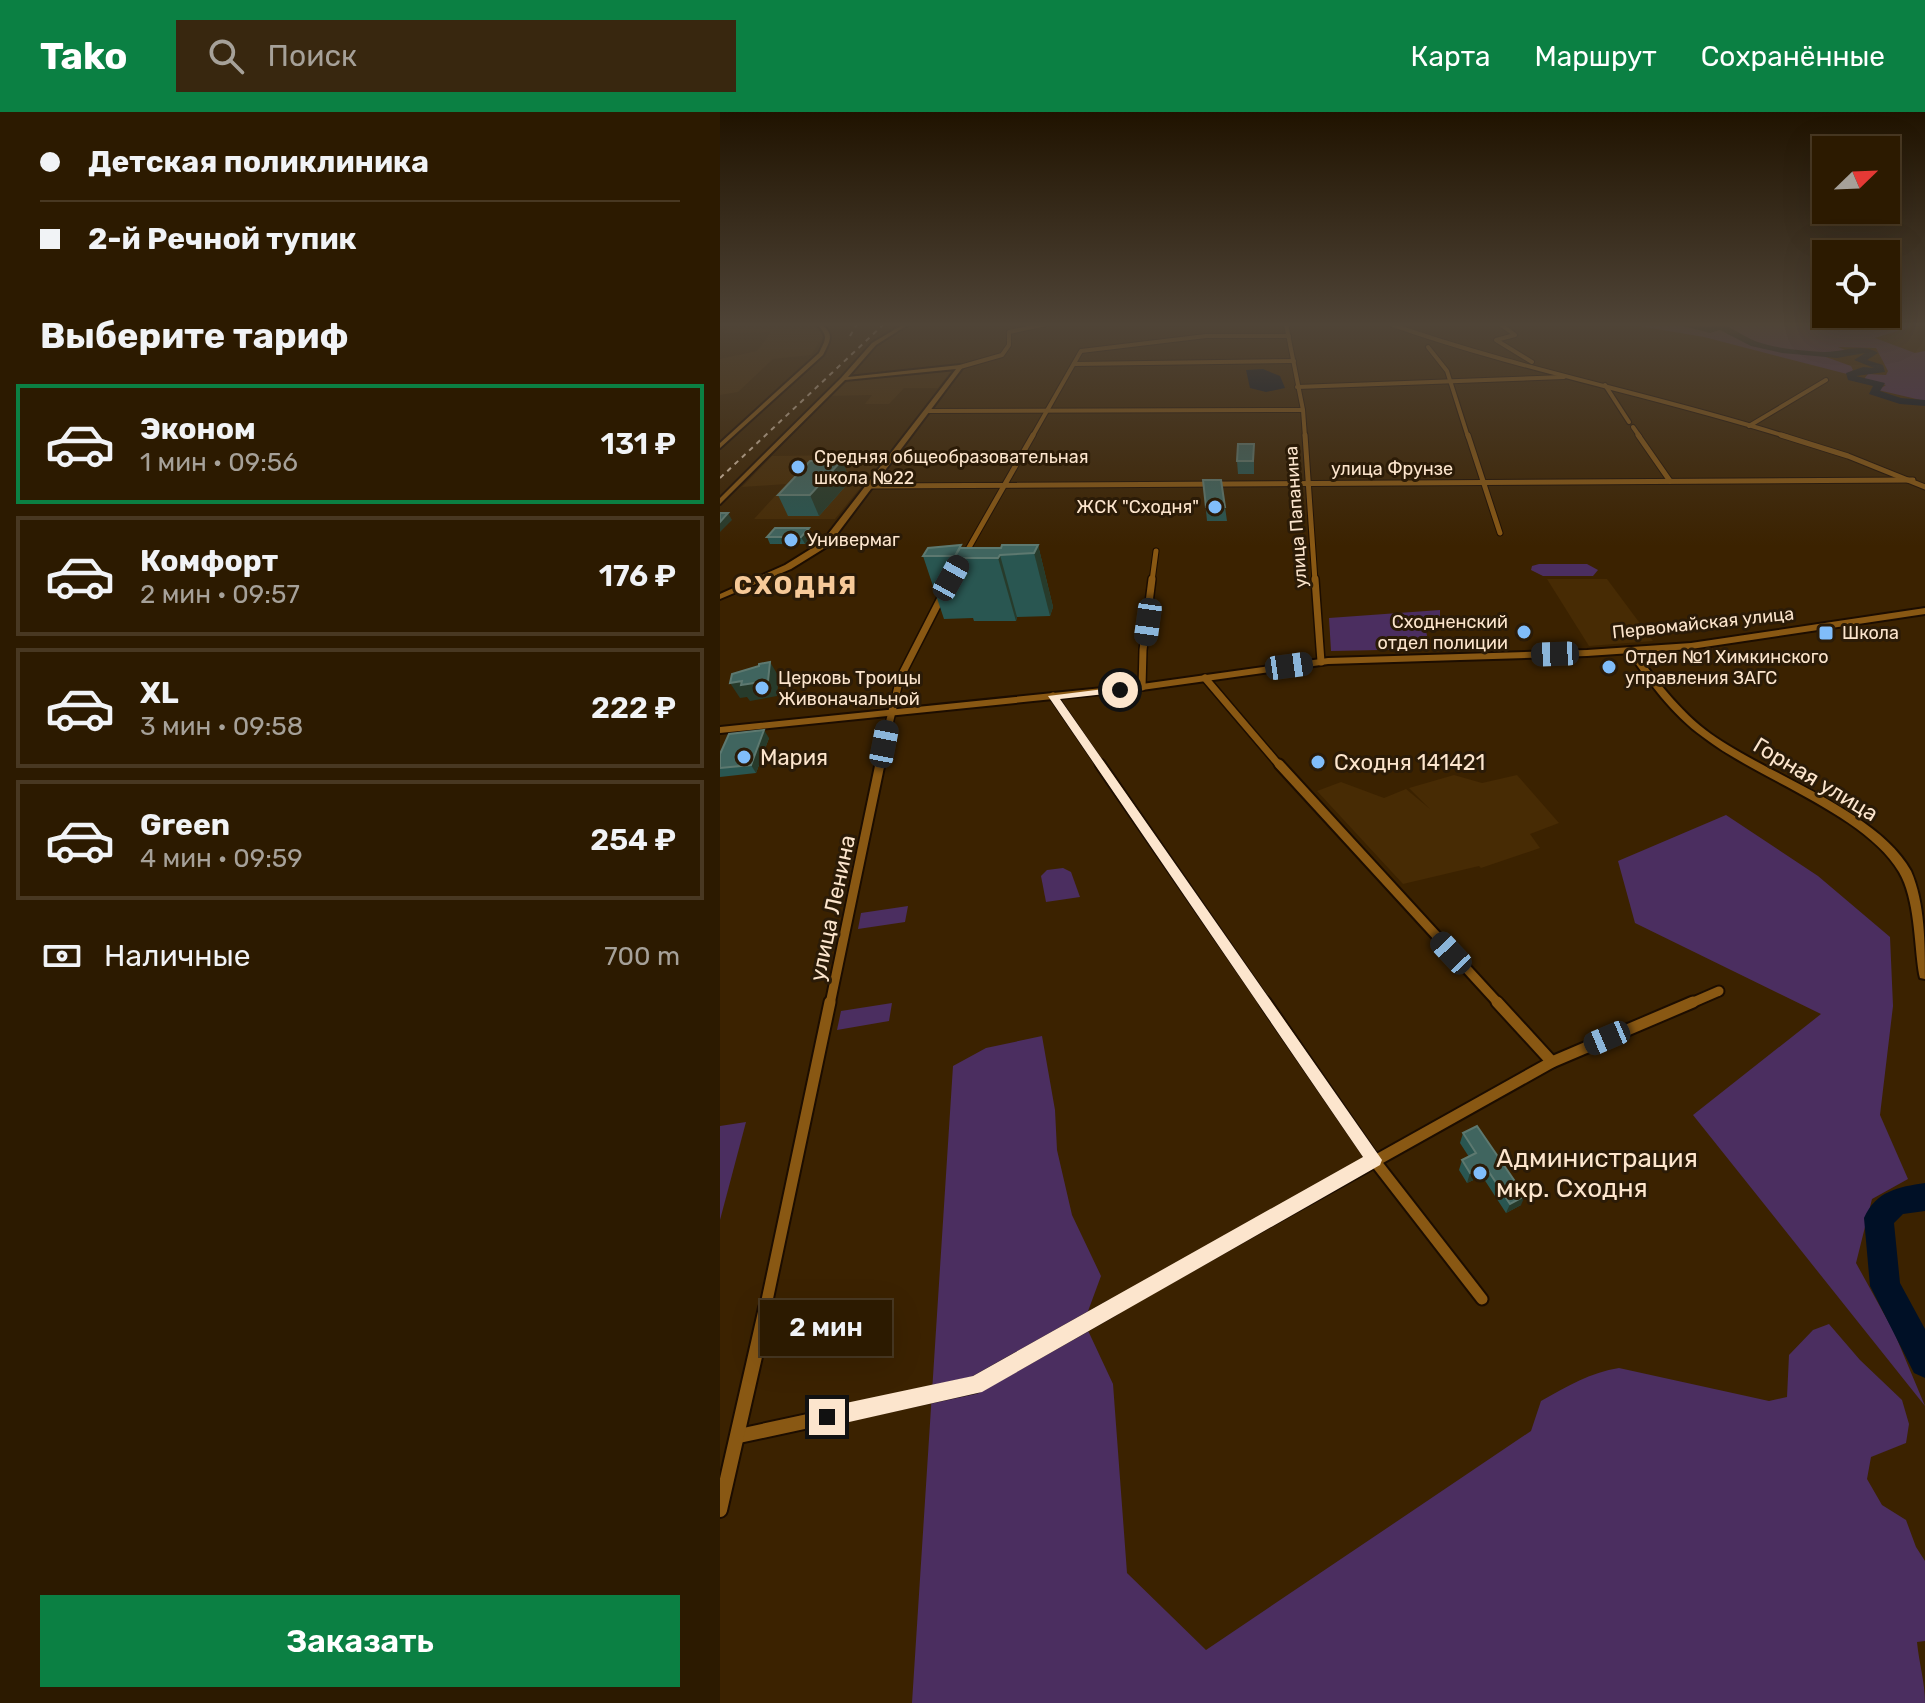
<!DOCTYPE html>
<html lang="ru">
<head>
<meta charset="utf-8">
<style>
	:root { --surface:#2c1a00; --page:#38270f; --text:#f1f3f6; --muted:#a6a199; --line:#483822; --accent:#0b8043 }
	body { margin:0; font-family:Rubik,sans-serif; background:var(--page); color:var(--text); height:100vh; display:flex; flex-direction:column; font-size:30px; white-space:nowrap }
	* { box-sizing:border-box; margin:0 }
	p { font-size:26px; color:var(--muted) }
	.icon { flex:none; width:44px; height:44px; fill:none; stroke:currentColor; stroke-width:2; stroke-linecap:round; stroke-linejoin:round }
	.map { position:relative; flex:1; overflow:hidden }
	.side { display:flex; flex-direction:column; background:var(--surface); width:720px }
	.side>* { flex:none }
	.hud { display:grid; align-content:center; height:176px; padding:0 40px; background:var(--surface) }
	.needle { width:52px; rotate:67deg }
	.fabs { position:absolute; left:1092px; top:24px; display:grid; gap:16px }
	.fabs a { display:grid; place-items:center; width:88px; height:88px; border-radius:0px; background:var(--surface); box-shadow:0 8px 32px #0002,0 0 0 2px var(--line); font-size:40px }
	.end { position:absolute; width:36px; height:36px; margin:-18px; border:10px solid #fce5cd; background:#111; box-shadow:0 0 0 4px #111 }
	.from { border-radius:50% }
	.bubble { position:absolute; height:56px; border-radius:0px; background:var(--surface); box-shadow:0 8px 32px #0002,0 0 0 2px var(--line); font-size:26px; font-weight:600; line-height:56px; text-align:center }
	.car { position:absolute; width:24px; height:48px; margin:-24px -12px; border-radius:10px; box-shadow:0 0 6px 2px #0007; background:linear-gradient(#222 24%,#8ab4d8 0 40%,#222 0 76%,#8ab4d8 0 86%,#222 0) }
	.hud b { display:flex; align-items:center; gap:28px; height:76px; font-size:30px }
	.hud b+b { border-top:2px solid var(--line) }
	.hud i { width:20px; height:20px; background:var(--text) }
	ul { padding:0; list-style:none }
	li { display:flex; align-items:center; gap:24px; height:120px; margin:0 16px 12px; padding:0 24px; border:4px solid var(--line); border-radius:0px }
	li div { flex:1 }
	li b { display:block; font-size:30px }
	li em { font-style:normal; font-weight:600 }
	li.selected { border-color:var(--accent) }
	li>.icon { width:72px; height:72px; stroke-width:1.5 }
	h2 { padding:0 40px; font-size:36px; line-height:96px }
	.pay { display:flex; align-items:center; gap:20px; height:88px; padding:0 40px; font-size:30px }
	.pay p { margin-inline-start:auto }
	.action { display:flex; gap:16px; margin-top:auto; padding:16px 40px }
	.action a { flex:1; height:92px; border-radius:0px; background:var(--accent); color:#fff; font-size:32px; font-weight:600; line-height:92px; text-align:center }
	header { display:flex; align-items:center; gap:48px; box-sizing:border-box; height:112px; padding:0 40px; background:var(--accent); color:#fff }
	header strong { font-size:38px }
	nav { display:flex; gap:44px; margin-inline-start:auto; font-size:28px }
	.search { width:560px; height:72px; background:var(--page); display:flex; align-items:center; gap:20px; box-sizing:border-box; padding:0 28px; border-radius:0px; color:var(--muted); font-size:30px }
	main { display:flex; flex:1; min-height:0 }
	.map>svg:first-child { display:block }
</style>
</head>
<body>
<header>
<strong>Tako</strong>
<div class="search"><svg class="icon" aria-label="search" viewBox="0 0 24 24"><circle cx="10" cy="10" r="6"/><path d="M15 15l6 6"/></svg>Поиск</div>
<nav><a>Карта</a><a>Маршрут</a><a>Сохранённые</a></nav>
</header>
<main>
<section class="side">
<div class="hud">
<b><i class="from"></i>Детская поликлиника</b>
<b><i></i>2-й Речной тупик</b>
</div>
<h2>Выберите тариф</h2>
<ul>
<li class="selected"><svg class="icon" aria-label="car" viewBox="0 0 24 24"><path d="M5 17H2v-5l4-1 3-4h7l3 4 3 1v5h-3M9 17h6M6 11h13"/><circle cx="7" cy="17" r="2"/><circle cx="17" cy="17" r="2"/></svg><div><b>Эконом</b><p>1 мин · 09:56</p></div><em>131 ₽</em></li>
<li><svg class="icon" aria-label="car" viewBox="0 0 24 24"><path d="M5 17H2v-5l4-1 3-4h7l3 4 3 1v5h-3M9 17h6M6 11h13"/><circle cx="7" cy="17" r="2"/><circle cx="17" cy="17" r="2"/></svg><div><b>Комфорт</b><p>2 мин · 09:57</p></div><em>176 ₽</em></li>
<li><svg class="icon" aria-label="car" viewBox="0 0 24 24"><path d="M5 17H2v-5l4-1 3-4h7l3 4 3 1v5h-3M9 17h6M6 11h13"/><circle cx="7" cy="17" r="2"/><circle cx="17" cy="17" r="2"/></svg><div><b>XL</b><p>3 мин · 09:58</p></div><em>222 ₽</em></li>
<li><svg class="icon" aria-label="car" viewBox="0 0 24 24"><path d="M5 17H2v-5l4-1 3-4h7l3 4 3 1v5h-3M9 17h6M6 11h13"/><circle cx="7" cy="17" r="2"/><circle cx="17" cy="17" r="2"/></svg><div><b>Green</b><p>4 мин · 09:59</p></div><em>254 ₽</em></li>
</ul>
<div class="pay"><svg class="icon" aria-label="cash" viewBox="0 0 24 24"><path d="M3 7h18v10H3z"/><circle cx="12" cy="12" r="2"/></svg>Наличные<p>700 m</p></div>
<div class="action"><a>Заказать</a></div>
</section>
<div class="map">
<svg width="1205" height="1591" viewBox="0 0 1205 1591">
	<rect width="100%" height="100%" fill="#3b2200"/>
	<!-- built -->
	<g fill="#472b04">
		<polygon points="15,212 93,212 100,216 104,223 91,243 53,247 18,280 0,283 0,247 37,239 51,220 2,221"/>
		<polygon points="231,259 218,276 184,276 169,292 145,292 152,283 110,284 129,268"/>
		<polygon points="125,343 105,365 110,365 127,344 166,344 115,407 34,407 66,372 22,375 52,344"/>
		<polygon points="827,467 887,467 933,529 869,534"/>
		<polygon points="734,663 762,671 797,663 839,711 810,722 820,736 761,756 759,754 683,772 597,679 621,670 664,686 686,677 710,697 689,676"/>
	</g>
	<!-- green -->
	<g fill="#4b2e60">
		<polygon points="907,212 1199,212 1155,226 1195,241 1205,239 1205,289 1158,278 1166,273 1144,267 1148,262 1166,263 1168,259 1156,236 1118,235 1125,238 1106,245 1131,254 1133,258 1127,262 984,225"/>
		<polygon points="819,452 867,452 878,458 873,464 823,464 811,458 812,454"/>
		<polygon points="720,498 720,515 706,519 710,537 611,539 609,506"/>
		<polygon points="1006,703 1098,764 1170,825 1173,894 1160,1003 1188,1067 1152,1087 1136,1151 1174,1220 1205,1294 973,1003 1101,902 915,811 898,749"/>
		<polygon points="343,756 351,760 360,785 326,790 321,764 327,758"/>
		<polygon points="188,794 185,810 138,817 141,801"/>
		<polygon points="172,891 169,909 117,918 121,899"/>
		<path d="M322,924L335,998L337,1038L352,1103L381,1164L364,1210L393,1272L407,1461L486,1538L811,1319L821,1289C846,1275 871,1260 899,1256L1049,1289L1067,1285L1069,1243L1093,1218L1109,1212L1140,1248L1182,1288L1189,1312L1186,1331L1151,1345L1147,1367L1162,1393L1186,1408L1196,1435L1205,1449V1529L1197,1530C1199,1551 1205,1570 1205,1591H192L233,954L266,936Z"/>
		<polygon points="26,1010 0,1108 0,1014"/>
	</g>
	<!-- water -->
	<polygon fill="#001026" points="543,257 560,264 565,276 546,280 530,276 526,258"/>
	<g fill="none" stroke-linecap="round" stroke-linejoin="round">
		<!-- river -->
		<g fill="#001026" fill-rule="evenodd">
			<path d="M956,212L990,215L1001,212C1013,216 1023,224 1035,229C1056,237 1081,238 1103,240C1122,241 1141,230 1158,241L1147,248L1163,253L1165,260L1136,264L1165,271L1160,279L1181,286L1205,288V294L1180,292L1149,282L1153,274L1128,268L1126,261L1143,255L1154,256L1134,248L1145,241L1117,246L1062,241L1031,234L1000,218L990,221Z"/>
			<path d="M1205,1071V1099L1183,1102L1174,1111L1180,1171L1205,1217V1266L1194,1261L1150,1174L1144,1106C1156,1079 1178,1075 1205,1071Z"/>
		</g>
		<!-- minor-far5 casing -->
		<g stroke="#1c0d00" stroke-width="6">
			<g id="minor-far5">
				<polyline points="446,212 468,212"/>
				<polyline points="566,212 583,298 585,325"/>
				<path d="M670,212C800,258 936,283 1068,325"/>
				<polyline points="780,212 795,223 776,228 812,250"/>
				<polyline points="708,235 727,259 748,325"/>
				<polyline points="354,252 574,249"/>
				<polyline points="240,255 282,243 289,233 289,220 327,212"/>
				<polyline points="885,273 909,310"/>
				<polyline points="577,275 844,265"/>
				<polyline points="207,299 583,298"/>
				<polyline points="1029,314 1106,268"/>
				<polyline points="913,315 920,325"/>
				<polyline points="312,325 361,239 486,224 569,224"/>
			</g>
		</g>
		<!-- minor-far4 casing -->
		<g stroke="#1c0d00" stroke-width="7">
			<g id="minor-far4">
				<polyline points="585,323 595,469"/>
				<polyline points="748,323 780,421"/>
				<polyline points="918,323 950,369"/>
				<polyline points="1061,323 1128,344 1205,375"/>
				<polyline points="151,374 1193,368"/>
				<polyline points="243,446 313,323"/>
				<polyline points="432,469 436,439"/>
			</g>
		</g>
		<!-- minor-far3 casing -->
		<g stroke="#1c0d00" stroke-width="10">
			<g id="minor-far3">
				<polyline points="595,467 601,550"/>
				<polyline points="485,566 560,654"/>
				<polyline points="422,575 423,538 432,467"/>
				<polyline points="333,584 381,654"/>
				<polyline points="159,654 180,566 224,480"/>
			</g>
		</g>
		<!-- minor-far2 casing -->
		<g stroke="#1c0d00" stroke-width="13">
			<g id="minor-far2">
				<polyline points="380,652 546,892"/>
				<polyline points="559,652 779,892"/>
				<polyline points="110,892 160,652"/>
				<polyline points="969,892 999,879"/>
			</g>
		</g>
		<!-- minor-far1 casing -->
		<g stroke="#1c0d00" stroke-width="15">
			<g id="minor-far1">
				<polyline points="545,890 654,1048 762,1187"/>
				<polyline points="777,890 832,950"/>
				<polyline points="45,1198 110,890"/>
				<polyline points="389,1198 832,950 973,890"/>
			</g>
		</g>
		<!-- minor casing -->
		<g stroke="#1c0d00" stroke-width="18">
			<g id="minor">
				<polyline points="19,1324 255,1273 392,1196"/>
				<polyline points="0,1398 46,1196"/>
			</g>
		</g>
		<!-- tertiary casing -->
		<g stroke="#1c0d00" stroke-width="4">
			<g id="tertiary">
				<path d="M96,212H101C115,222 110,229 103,243L0,336V331L99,241C106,226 109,224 96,212Z"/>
				<polygon points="184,212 189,212 156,233 128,265 240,253 243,255 108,434 71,457 0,487 0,482 65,453 102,430 236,257 125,268 0,392 0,386 121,266 152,231"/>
				<path d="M910,535L913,536C936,567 959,599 991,622C1048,663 1157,698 1191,759C1205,791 1205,832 1205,867L1200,866L1199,862C1194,831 1195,787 1179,760C1145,702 1037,667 983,625C951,602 928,569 906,538Z"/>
			</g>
		</g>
		<!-- secondary casing -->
		<g stroke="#1c0d00" stroke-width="4">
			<polygon id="secondary" points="1205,496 1205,502 971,537 867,544 608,552 422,578 0,621 0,615 422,572 608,546 867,538 971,531"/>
		</g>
		<!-- minor-far5 -->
		<use href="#minor-far5" stroke="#895813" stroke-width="4"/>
		<!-- minor-far4 -->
		<use href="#minor-far4" stroke="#895813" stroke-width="5"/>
		<!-- minor-far3 -->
		<use href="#minor-far3" stroke="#895813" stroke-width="7"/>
		<!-- minor-far2 -->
		<use href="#minor-far2" stroke="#895813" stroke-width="9"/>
		<!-- minor-far1 -->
		<use href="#minor-far1" stroke="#895813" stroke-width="11"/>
		<!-- minor -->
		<use href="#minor" stroke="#895813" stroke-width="14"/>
		<!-- tertiary -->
		<use href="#tertiary" fill="#895813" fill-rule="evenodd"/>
		<!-- secondary -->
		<use href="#secondary" fill="#895813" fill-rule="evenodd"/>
		<!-- rail -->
		<g stroke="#dbc4aa" stroke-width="2" stroke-dasharray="5 5" stroke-linecap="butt">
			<polyline points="130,224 137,212"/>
			<polyline points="0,366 164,212"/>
		</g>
	</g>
	<!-- wall -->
	<g fill="#295651">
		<polygon points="534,345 534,362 518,362 517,349"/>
		<polygon points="122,348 130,369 99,404 68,404 58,383"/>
		<polygon points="483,368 505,395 507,409 487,409"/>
		<polygon points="89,416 92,423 85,432 50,432 47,425"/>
		<polygon points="318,433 333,495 330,504 297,505 296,509 254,509 253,506 224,507 203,444 242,436 281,436"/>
		<polygon points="49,626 36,661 0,665 0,642"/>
		<polygon points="743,1021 801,1093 786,1101 762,1064 747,1071 739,1058 742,1048 749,1045 740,1031"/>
	</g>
	<!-- shaded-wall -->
	<g fill="#273b2b">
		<polygon points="122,348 130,369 99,404 90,383"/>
		<polygon points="8,401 12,408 0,420 0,410"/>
		<polygon points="89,416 92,423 85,432 81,425"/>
		<polygon points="318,433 333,495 330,504 314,441"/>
		<polygon points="280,443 297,505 296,509 278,446"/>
		<polygon points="50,550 59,565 57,584 30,589 27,585 20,586 10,571 22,569"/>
		<polygon points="44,618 49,626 36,661 31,653"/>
		<polygon points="765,1054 762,1064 747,1071 750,1061"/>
		<polygon points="805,1084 801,1093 786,1101 790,1092"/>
	</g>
	<!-- building -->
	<g fill="#40655f" stroke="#5d7970" stroke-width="2">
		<polygon points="518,332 534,332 533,349 517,349"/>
		<polygon points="122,348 90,383 58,383 90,349"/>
		<polygon points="483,368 501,368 505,395 486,395"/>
		<polygon points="0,401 8,401 0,410"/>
		<polygon points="55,416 89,416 81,425 47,425"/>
		<polygon points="241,433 235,444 203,444 208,436"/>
		<polygon points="282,433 318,433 314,441 280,443 278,446 234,446 240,436 281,436"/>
		<polygon points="50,550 48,569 21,573 22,569 10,571 12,562 39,554 39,552"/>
		<polygon points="44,618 31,653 0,656 0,642 9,622"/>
		<polygon points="757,1014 805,1084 790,1092 765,1054 750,1061 742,1048 756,1041 743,1021"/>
	</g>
	<!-- sky -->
	<linearGradient id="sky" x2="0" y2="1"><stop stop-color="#201300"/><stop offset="0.49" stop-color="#4f4437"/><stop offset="1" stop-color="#4f4437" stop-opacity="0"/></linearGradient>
	<rect width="1205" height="434" fill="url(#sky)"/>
	<!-- route -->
	<polygon fill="#fce5cd" points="400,575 403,575 403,580 340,587 662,1048 660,1053 262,1280 107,1315 100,1312 97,1305 100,1298 107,1295 253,1264 643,1045 328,584"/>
	<!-- markers -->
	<g fill="#80bdfa" stroke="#2b1b07" stroke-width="3">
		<circle cx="78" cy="355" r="8"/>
		<circle cx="495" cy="395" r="8"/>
		<circle cx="71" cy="428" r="8"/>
		<circle cx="804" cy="520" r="8"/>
		<rect x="1098" y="513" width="16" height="16" rx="4"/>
		<circle cx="889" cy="555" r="8"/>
		<circle cx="42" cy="576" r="8"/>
		<circle cx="24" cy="645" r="8"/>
		<circle cx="598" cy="650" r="8"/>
		<circle cx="760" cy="1061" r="8"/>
	</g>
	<g text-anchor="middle" stroke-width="6" stroke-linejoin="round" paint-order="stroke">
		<!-- far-poi labels -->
		<g font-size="18" fill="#fce5cd" stroke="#2b1b07" text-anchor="start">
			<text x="94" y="351">Средняя общеобразовательная<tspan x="94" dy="21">школа №22</tspan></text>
			<text x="479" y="401" text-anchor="end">ЖСК "Сходня"</text>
			<text x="87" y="434">Универмаг</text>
			<text x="788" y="516" text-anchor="end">Сходненский<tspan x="788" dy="21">отдел полиции</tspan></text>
			<text x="1122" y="527">Школа</text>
			<text x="905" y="551">Отдел №1 Химкинского<tspan x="905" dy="21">управления ЗАГС</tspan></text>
			<text x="58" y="572">Церковь Троицы<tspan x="58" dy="21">Живоначальной</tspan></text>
		</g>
		<!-- far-street labels -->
		<g font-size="18" fill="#fce5cd" stroke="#2b1b07">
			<text x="672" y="363">улица Фрунзе</text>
			<text transform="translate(576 405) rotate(-94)" y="6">улица Папанина</text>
			<text transform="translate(983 511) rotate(-6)" y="6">Первомайская улица</text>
		</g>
		<!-- poi labels -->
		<g font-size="22" fill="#fce5cd" stroke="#2b1b07" text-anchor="start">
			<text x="40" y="653">Мария</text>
			<text x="614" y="658">Сходня 141421</text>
		</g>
		<!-- street labels -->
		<g font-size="22" fill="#fce5cd" stroke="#2b1b07">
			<text transform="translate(1096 667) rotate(31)" y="8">Горная улица</text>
			<text transform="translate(112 796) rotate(-78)" y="8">улица Ленина</text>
		</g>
		<!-- far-district labels -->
		<g font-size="26" font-weight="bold" letter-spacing="2" fill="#f7ca99" stroke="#2b1b07">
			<text x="76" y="482">СХОДНЯ</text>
		</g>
		<!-- near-poi labels -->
		<g font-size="26" fill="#fce5cd" stroke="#2b1b07" text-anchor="start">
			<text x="776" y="1055">Администрация<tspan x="776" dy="30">мкр. Сходня</tspan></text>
		</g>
	</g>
</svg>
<div class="fabs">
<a><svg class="needle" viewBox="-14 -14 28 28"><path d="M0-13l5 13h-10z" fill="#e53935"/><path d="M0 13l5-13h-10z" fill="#a6a199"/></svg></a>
<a><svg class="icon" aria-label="locate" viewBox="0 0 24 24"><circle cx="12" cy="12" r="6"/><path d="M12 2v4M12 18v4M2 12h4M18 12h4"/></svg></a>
</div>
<i class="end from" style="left:400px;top:578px"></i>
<i class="end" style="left:107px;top:1305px"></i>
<div class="bubble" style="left:40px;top:1188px;width:132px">2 мин</div>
<i class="car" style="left:231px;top:466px;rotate:29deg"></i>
<i class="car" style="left:428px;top:510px;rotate:188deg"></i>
<i class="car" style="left:835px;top:542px;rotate:268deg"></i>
<i class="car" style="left:569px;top:554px;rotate:82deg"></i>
<i class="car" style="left:164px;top:632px;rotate:11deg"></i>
<i class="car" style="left:731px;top:841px;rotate:317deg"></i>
<i class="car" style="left:887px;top:926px;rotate:247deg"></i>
</div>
</main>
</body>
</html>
